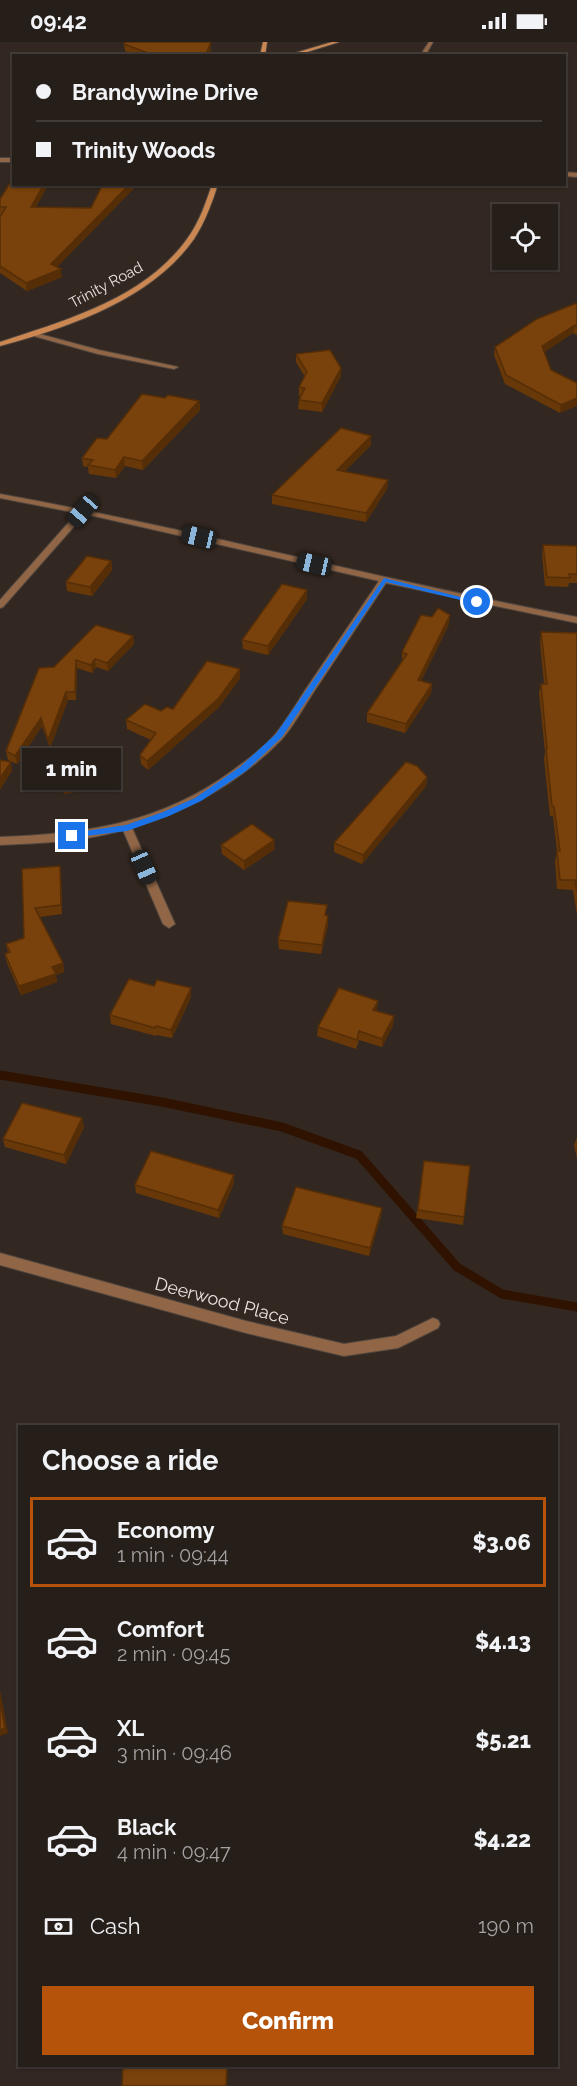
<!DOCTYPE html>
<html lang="en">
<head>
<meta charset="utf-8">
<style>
	:root { --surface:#261e19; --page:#2e2722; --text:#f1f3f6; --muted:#a4a2a2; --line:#423c38; --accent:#b45309 }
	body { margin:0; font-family:Raleway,sans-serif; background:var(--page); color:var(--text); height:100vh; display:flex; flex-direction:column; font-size:22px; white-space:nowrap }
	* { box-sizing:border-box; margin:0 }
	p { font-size:20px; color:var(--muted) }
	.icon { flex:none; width:33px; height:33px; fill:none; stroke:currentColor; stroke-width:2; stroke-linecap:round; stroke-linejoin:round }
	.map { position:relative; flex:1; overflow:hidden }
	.details { position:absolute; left:18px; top:1383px; width:540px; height:642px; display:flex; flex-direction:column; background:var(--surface); border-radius:0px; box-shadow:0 2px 4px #0004,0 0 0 2px var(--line) }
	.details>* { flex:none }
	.banner { position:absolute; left:12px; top:12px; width:554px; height:132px; border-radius:0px; box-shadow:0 2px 4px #0004,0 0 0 2px var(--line); display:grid; align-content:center; height:132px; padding:0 24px; background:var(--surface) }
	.tools { position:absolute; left:492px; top:162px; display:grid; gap:12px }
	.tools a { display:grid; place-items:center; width:66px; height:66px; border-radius:0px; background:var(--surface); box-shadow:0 2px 4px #0004,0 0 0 2px var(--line); font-size:30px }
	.end { position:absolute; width:27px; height:27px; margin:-14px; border:8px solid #1a73e8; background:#fff; box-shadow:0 0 0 3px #fff }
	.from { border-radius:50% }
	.bubble { position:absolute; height:42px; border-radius:0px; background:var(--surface); box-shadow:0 2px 4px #0004,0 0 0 2px var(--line); font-size:20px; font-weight:800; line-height:42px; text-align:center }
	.car { position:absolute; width:18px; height:36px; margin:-18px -9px; border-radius:8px; box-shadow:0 0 4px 2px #0007; background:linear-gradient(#222 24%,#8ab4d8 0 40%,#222 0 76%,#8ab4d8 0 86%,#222 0) }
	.banner b { display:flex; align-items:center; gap:21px; height:57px; font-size:22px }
	.banner b+b { border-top:2px solid var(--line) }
	.banner i { width:15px; height:15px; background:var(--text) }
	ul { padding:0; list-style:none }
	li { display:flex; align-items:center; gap:18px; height:90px; margin:0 12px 9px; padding:0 12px; border:3px solid transparent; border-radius:0px }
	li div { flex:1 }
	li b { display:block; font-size:22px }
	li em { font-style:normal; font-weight:800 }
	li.selected { border-color:var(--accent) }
	li>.icon { width:54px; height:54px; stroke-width:1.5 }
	h2 { padding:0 24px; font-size:27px; line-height:72px }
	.pay { display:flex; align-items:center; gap:15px; height:66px; padding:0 24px; font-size:22px }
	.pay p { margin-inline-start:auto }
	.cta { display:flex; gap:12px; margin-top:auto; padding:12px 24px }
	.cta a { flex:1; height:69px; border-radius:0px; background:var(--accent); color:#fff; font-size:24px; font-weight:800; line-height:69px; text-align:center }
	.status { display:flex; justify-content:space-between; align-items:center; height:42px; padding:0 30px; background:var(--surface); direction:ltr }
	.status svg { height:16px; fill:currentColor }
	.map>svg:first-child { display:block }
</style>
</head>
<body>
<div class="status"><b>09:42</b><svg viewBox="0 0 49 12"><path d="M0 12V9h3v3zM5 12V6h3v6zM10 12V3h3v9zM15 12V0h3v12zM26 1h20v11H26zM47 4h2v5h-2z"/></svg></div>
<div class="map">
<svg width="577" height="2044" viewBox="0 0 577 2044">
	<rect width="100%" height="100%" fill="#332821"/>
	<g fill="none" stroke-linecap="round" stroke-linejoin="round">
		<!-- stream -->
		<polyline stroke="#2f1300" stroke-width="9" points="0,1033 162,1060 282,1085 359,1113 457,1225 502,1252 577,1265"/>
		<!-- lane casing -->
		<g stroke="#50463f" stroke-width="2">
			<g id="lane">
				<polygon points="429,0 433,0 425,14 420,14"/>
				<polygon points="564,130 577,131 577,135 564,134"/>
			</g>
		</g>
		<!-- street casing -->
		<g stroke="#50463f" stroke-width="2">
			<g id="street">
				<rect x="0" y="116" width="14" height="4"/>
				<polygon points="32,290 99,308 178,325 174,327 98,312 30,293 29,292"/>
				<path d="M0,452C194,487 384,539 577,575V581L386,541C362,577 339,612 315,648C304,664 294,684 281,698C240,740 188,769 132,786L175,882L169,886L163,882L123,788C83,800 41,801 0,803V795C86,792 161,781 232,729C247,718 265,705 277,690C289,675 299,657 310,641C333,607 356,573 379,539L85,472L3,565L0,566V558L77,471L0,456Z"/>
				<polygon points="0,1211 246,1279 344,1302 396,1294 433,1276 438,1278 440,1282 438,1286 398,1306 344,1314 246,1291 0,1223"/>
			</g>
		</g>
		<!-- secondary casing -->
		<g stroke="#50463f" stroke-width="2">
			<g id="secondary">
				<polygon points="263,0 267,0 265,14 260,14"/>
				<polygon points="332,0 339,0 294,14 285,14"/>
				<path d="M212,142H218C212,161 205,180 194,197C151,258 69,285 0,304V300C66,278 144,257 187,197C199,181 206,161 212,142Z"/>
			</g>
		</g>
		<!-- lane -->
		<use href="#lane" fill="#916646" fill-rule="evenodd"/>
		<!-- street -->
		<use href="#street" fill="#916646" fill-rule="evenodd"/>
		<!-- secondary -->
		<use href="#secondary" fill="#cb8752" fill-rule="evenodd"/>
	</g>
	<!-- wall -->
	<g fill="#683809">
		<polygon points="211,0 211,7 209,14 137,14 125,9 124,2"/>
		<polygon points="103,142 138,142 57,225 62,235 27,249 0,231 0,175 2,173 0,173 0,157 37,165 91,166"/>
		<polygon points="307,142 339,142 338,145 307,144"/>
		<polygon points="577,261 577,293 573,291 544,310 551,328 577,341 560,371 505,342 494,313 495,305"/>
		<polygon points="296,312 341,334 322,370 298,367 299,358 301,354 299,354 299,345 305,335 296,320"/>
		<polygon points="165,356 199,359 200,368 143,428 125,424 116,436 89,432 88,425 83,424 82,416"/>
		<polygon points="371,394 371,403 344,430 388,438 387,447 366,480 272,462 272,453"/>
		<polygon points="543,503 577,504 577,541 569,541 568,545 545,544 542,512"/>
		<polygon points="111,519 112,528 92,554 67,549 66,540"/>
		<polygon points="307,548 307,557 268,613 243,607 242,598"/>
		<polygon points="449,582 421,639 432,642 431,651 405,691 367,680 367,671 402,620 402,610"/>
		<polygon points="541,590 577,591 577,873 573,848 557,847 555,819 557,809 553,774 550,774 544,717 545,710 539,651 541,642 544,642 540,600"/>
		<polygon points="133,594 134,602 108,629 96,625 92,631 77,626 76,658 68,658 50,706 42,684 17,722 8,718 6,709 54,625"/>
		<polygon points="240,636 219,665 148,728 141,722 140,713 151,698 127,687 126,678 173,667"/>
		<polygon points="54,718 122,740 64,752 56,727"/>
		<polygon points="427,735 426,744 362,822 334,810 334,801"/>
		<polygon points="221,803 275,807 244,828 222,812"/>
		<polygon points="22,827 61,833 62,872 40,875 63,921 64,930 56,933 57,940 21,953 7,921 5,912 8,911 6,902 24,896"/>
		<polygon points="327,874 328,874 328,883 321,912 279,907 278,898"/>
		<polygon points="191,955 172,996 157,993 156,994 111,982 110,973"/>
		<polygon points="377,967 376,969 394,974 393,983 382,1005 359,998 356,1007 317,994 318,985"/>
		<polygon points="84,1085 66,1122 5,1105 3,1097"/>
		<polygon points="577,1095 577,1117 574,1103"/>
		<polygon points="424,1119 464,1175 463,1183 416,1176"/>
		<polygon points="234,1141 219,1176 136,1151 135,1143"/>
		<polygon points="382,1166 381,1174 369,1214 283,1192 282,1184"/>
	</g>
	<!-- shaded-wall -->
	<g fill="#552e08">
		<polygon points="211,0 211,7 209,14 205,14"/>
		<polygon points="44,142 49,142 32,172 31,165"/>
		<polygon points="130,142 138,142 52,230 51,222"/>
		<polygon points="61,227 62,235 27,249 26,241"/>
		<polygon points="575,283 573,291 540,313 542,304"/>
		<polygon points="341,326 341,334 322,370 322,361"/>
		<polygon points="577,356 577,364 560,371 561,363"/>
		<polygon points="199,359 200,368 143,428 142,419"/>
		<polygon points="371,394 371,403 337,437 337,428"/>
		<polygon points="124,415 125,424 116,436 115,428"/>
		<polygon points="388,438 387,447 366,480 366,471"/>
		<polygon points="111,519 112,528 92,554 90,545"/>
		<polygon points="307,548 307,557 268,613 268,604"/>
		<polygon points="450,573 449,582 417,647 418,638"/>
		<polygon points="133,594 134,602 108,629 107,621"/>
		<polygon points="95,617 96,625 92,631 91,623"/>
		<polygon points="76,618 77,626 76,658 75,650"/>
		<polygon points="240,627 240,636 219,665 148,728 147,719"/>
		<polygon points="432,642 431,651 405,691 406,682"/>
		<polygon points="66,650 68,658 50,706 48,698"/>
		<polygon points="41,676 42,684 17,722 15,714"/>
		<polygon points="11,720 12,729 0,748 0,736"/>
		<polygon points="121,731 122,740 64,752 63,743"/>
		<polygon points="427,735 426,744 362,822 363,813"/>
		<polygon points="274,798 275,807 244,828 244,819"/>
		<polygon points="60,824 61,833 62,872 61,863"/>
		<polygon points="328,874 328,883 321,912 322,903"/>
		<polygon points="63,921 64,930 56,933 57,940 21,953 19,944 52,925"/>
		<polygon points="191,946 191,955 172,996 171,988"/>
		<polygon points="378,959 377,967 372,976 373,968"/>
		<polygon points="394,974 393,983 382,1005 382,997"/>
		<polygon points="82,1076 84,1085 66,1122 64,1113"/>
		<polygon points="234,1133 234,1141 219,1176 218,1168"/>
		<polygon points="382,1166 381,1174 369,1214 370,1206"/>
		<polygon points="0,1648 8,1691 0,1694"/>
		<polygon points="227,2024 228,2024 227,2044 226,2044"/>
	</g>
	<!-- building -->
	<g fill="#79410b" stroke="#552e08" stroke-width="1.5">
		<polygon points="125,0 211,0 205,14 156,14 124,2"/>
		<polygon points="14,135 14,142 44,142 31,165 91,166 103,142 130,142 51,222 61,227 26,241 0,224 0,175 6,165 0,165 0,157"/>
		<polygon points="577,261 577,284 575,283 542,304 551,328 577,341 577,356 561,363 506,333 495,305 537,277"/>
		<polygon points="330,308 341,326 322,361 299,358 305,346 299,345 307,330 296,312"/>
		<polygon points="142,352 165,356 168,353 199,359 142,419 124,415 115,428 88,423 93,418 82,416 97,396 107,397"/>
		<polygon points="341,386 371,394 337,428 388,438 366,471 272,453"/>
		<polygon points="543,503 577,504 577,532 569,532 570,536 547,535"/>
		<polygon points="87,514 111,519 90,545 66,540"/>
		<polygon points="282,542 307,548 268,604 242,598"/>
		<polygon points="438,566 450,573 418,638 432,642 406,682 367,671 407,612 402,610 421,573 432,575"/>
		<polygon points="96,583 133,594 107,621 95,617 91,623 76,618 75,650 66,650 48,698 41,676 15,714 6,709 39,626 54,625"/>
		<polygon points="541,590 577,591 577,850 575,838 560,838 557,809 560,809 554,765 552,764 546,707 547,707 541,642 547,642"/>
		<polygon points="207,619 240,627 219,656 147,719 140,713 156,691 126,678 145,662 161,669 167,665 173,667"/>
		<polygon points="112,706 121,731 63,743 54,718"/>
		<polygon points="0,718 11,720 0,736"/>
		<polygon points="406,720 417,724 427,735 363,813 334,801"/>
		<polygon points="252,782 274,798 244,819 221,803"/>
		<polygon points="60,824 61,863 35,866 63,921 52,925 56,932 19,944 5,912 10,910 6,902 24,896 22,827"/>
		<polygon points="288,859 327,863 325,873 328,874 322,903 278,898"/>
		<polygon points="129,937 154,944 157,938 191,946 171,988 156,984 155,986 110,973"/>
		<polygon points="339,946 378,959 373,968 394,974 382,997 359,989 357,998 318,985"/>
		<polygon points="22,1061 82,1076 64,1113 3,1097"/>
		<polygon points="151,1109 234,1133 218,1168 135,1143"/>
		<polygon points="424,1119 470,1124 464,1175 418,1168"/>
		<polygon points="296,1145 382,1166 370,1206 282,1184"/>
		<polygon points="0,1660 5,1686 0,1688"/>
		<polygon points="123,2024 227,2024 226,2044 122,2044"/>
	</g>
	<!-- route -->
	<polygon fill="#1a73e8" points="384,536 481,560 477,562 386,540 282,695 246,729 201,759 169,774 127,789 69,796 68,794 72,791 126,783 163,770 195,756 240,725 276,692"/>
	<g text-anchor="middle" stroke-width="6" stroke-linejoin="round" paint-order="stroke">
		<!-- far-street labels -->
		<g font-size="15" fill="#e8e1dc" stroke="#332821">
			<text transform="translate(106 243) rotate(-28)" y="5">Trinity Road</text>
		</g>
		<!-- street labels -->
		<g font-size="18" fill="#e8e1dc" stroke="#332821">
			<text transform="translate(222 1259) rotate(15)" y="6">Deerwood Place</text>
		</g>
	</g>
</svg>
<div class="tools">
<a><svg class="icon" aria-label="locate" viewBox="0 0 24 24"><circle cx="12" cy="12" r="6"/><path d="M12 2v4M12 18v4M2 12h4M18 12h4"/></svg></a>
</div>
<i class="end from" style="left:477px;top:560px"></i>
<i class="end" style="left:72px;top:794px"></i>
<div class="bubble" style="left:22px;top:706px;width:99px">1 min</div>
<i class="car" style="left:83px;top:469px;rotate:221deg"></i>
<i class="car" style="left:199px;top:495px;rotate:283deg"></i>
<i class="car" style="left:314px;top:522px;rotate:283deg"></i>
<i class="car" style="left:144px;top:825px;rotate:156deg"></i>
<div class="banner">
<b><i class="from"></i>Brandywine Drive</b>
<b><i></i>Trinity Woods</b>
</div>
<section class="details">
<h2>Choose a ride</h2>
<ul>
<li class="selected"><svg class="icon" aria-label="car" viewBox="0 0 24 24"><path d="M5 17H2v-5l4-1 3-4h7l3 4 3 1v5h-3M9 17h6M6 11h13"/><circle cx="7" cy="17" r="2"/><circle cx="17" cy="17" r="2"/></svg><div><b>Economy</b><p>1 min · 09:44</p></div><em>$3.06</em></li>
<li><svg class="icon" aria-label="car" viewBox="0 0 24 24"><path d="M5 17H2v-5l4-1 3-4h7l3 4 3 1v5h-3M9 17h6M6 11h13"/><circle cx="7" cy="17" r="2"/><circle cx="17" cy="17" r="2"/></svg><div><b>Comfort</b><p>2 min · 09:45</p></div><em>$4.13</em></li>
<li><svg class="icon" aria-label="car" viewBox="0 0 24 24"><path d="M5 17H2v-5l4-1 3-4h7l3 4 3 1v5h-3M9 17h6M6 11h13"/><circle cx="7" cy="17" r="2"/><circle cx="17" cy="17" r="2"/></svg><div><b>XL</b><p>3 min · 09:46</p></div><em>$5.21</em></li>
<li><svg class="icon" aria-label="car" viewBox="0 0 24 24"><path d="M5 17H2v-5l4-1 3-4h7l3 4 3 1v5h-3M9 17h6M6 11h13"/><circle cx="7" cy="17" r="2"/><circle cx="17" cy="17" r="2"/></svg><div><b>Black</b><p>4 min · 09:47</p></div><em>$4.22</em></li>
</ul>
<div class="pay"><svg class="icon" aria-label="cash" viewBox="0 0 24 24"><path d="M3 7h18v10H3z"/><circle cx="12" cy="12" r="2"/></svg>Cash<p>190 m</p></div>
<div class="cta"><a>Confirm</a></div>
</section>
</div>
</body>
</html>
